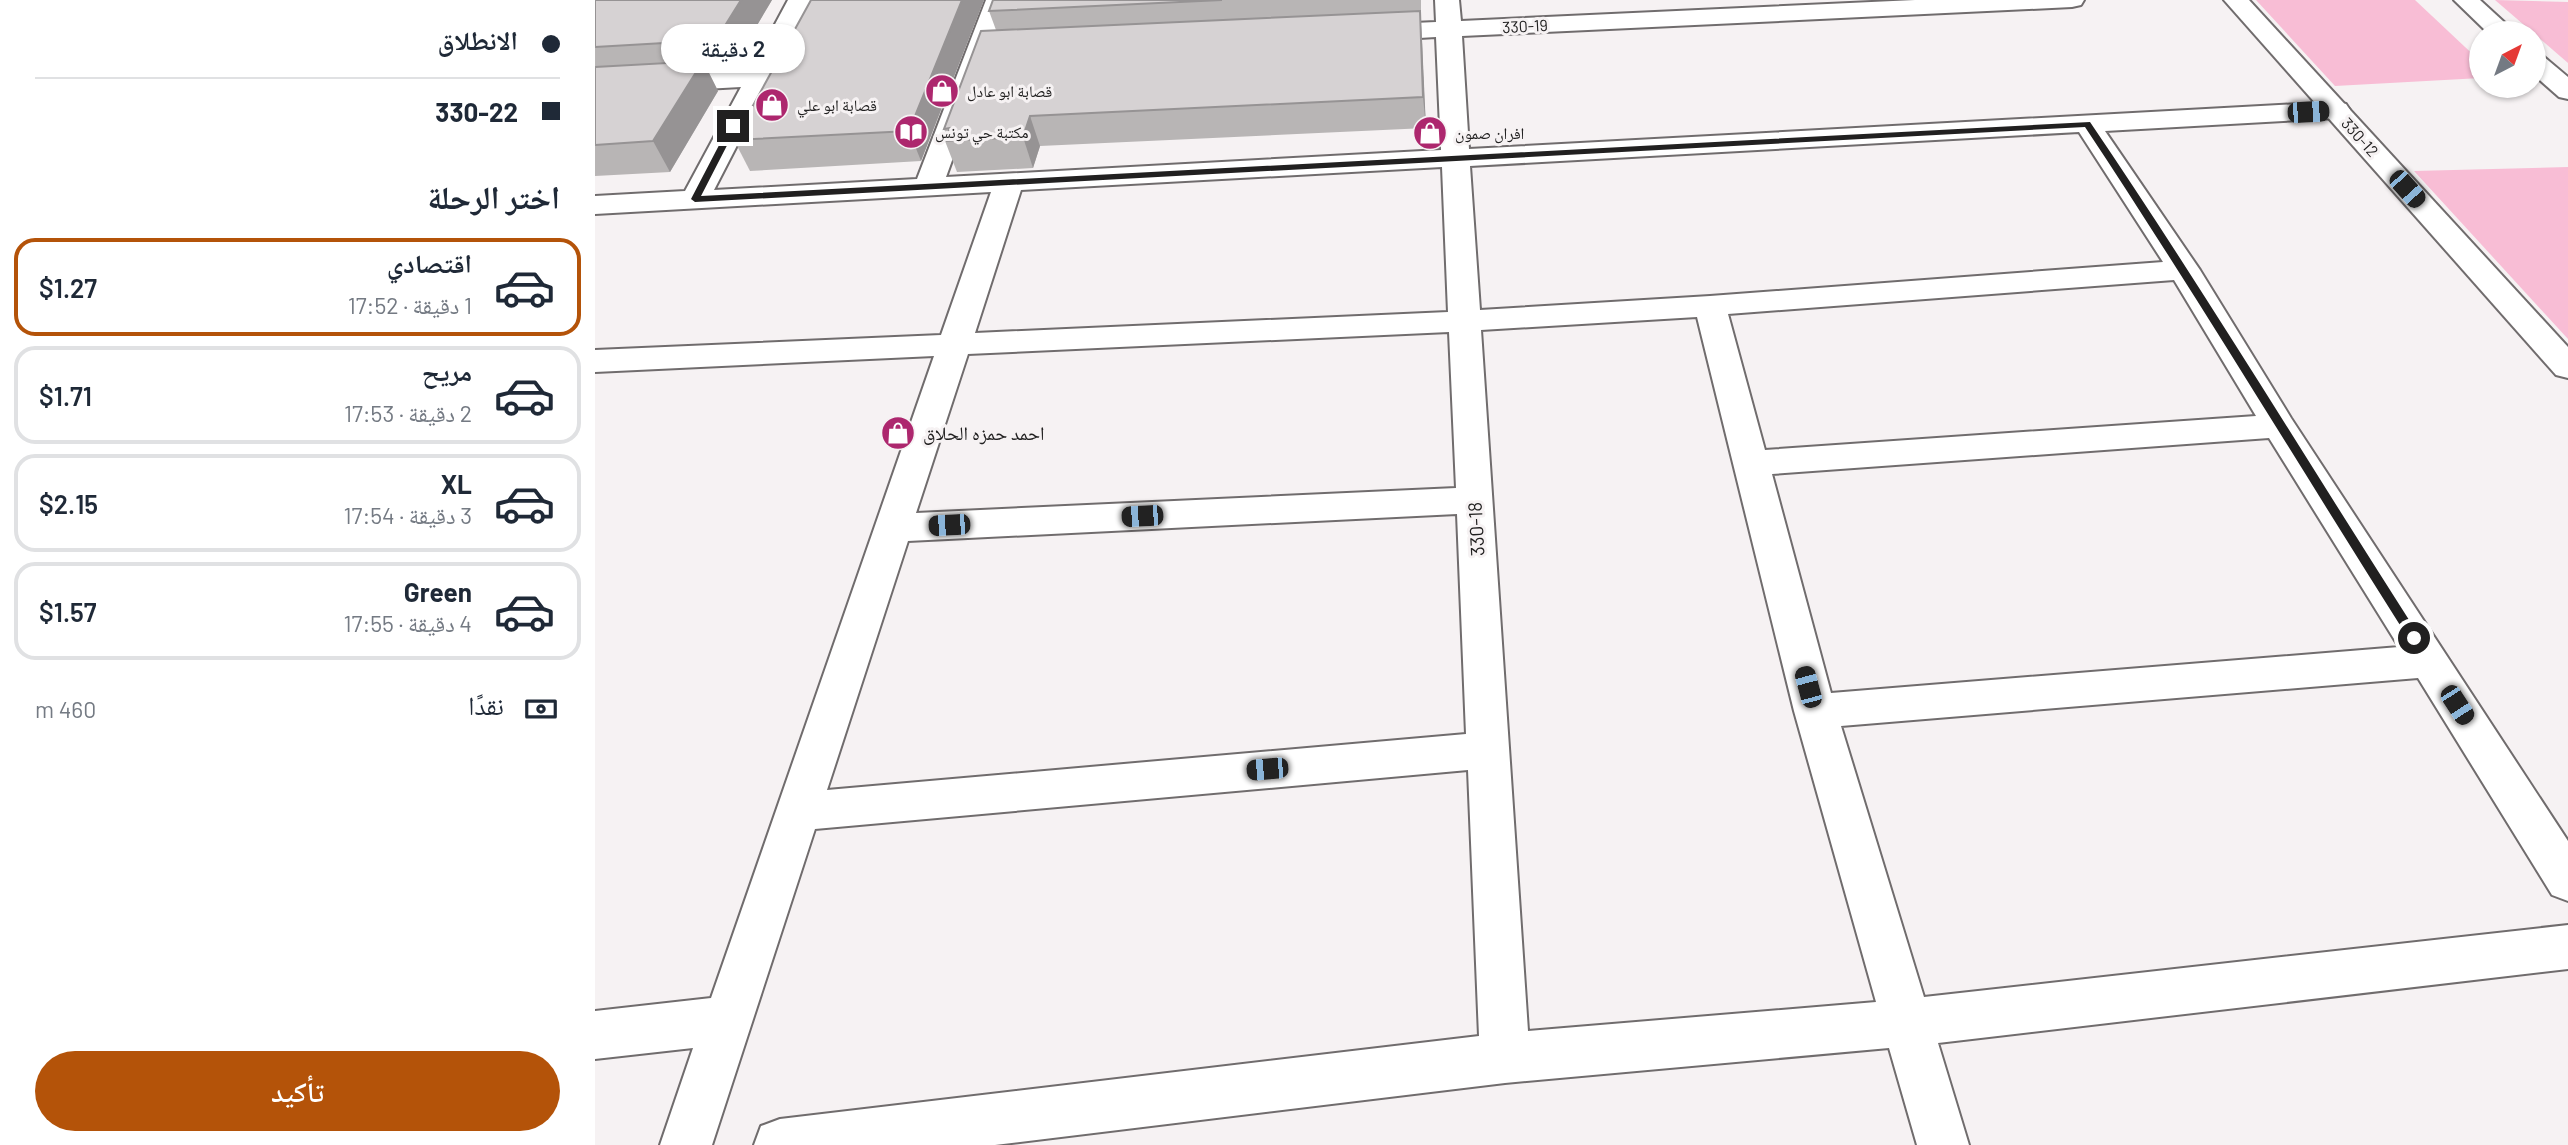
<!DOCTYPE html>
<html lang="ar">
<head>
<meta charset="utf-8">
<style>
	:root { --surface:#fff; --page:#f2f2f3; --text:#1f2937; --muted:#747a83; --line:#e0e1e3; --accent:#b45309 }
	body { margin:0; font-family:Barlow,"Noto Naskh Arabic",sans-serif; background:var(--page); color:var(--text); direction:rtl; height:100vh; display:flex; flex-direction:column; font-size:26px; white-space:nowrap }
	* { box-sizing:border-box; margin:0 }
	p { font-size:23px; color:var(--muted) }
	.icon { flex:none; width:38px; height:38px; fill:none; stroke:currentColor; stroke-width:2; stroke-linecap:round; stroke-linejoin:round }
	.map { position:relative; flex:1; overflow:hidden; direction:ltr }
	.sheet { display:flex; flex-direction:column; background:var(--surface); width:595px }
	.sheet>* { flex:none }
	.top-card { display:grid; align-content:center; height:154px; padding:0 35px; background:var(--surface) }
	.needle { width:46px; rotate:41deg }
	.buttons { position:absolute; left:1874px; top:21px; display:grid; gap:14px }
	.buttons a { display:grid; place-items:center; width:77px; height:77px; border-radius:50%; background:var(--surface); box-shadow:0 2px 5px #0004; font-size:35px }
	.end { position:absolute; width:32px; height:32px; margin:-16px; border:9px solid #212020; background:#fff; box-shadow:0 0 0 4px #fff }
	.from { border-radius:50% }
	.bubble { position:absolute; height:49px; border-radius:24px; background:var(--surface); box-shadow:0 2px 5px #0004; font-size:23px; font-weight:600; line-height:49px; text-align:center; direction:rtl }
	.car { position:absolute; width:21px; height:42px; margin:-21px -10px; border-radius:9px; box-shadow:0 0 5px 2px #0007; background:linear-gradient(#222 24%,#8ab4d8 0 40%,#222 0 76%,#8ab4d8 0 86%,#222 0) }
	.top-card b { display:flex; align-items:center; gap:24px; height:66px; font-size:26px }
	.top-card b+b { border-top:2px solid var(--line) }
	.top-card i { width:18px; height:18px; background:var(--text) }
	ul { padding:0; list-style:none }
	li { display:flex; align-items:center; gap:21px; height:98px; margin:0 14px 10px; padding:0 21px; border:4px solid var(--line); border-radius:21px }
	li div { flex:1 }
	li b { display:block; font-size:26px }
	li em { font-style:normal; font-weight:600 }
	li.on { border-color:var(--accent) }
	li>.icon { width:63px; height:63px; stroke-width:1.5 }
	h2 { padding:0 35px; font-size:32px; line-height:84px }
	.pay { display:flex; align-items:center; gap:18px; height:77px; padding:0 35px; font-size:26px }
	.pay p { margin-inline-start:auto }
	.primary-button { display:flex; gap:14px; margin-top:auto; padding:14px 35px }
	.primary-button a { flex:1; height:80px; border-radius:42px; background:var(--accent); color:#fff; font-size:28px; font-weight:600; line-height:80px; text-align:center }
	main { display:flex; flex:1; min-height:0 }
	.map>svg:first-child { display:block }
</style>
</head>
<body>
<main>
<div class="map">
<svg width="1973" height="1145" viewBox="0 0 1973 1145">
	<rect width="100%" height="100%" fill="#f6f2f3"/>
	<!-- green -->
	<g fill="#f8bdd5">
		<polygon points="1661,0 1820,0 1886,62 1886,78 1740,86"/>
		<polygon points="1900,0 1973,2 1973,63"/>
		<polygon points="1973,167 1973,339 1819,171"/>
	</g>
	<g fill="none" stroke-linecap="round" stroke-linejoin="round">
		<!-- minor casing -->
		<g stroke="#706c6d" stroke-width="4">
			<path id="minor" d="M193,0H217L119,190L322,179L391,0H415L351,177L846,150L841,37L774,41L765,38L761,33L765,28L774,25L841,22L840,0H864L866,21L1320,0H1489L1486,5L1477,7L867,36L874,149L1741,102L1751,104L1755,110L1751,116L1741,118L1510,131L1605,270L1696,418L1973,841V901L1957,895L1823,678L1246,726L1329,997L1973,925V969L1343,1043L1374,1145H1322L1294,1048L910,1083L400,1145H159L166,1126L185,1119L884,1036L873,770L220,829L117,1145H65L98,1048L0,1059V1011L116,998L339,356L0,372V350L346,335L396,192L0,214V196L90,191L146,87L0,95V79L155,71ZM1484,132L1568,262L1115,296L885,310L875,166ZM847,167L853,312L380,333L426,190ZM1579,280L1661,416L1170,450L1133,314ZM1102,317L1199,711L1281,1002L933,1031L886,330ZM854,332L861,488L321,513L373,354ZM1674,438L1804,647L1236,693L1177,474ZM862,514L871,734L232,790L313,541Z"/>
		</g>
		<!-- tertiary casing -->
		<g stroke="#706c6d" stroke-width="4">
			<polygon id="tertiary" points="1629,0 1654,0 1973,347 1973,378 1961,375"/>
		</g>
		<!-- motorway casing -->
		<g stroke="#706c6d" stroke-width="4">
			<g id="motorway">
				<polygon points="1859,0 1885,0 1921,33 1893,33"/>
				<polygon points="1939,53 1948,56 1973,77 1973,99 1964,97 1939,75"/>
			</g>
		</g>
		<!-- minor -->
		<use href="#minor" fill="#fff" fill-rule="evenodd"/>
		<!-- tertiary -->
		<use href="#tertiary" fill="#fff" fill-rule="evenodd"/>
		<!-- motorway -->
		<use href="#motorway" fill="#fff" fill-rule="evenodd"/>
	</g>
	<!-- wall -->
	<g fill="#b8b5b5">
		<polygon points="0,0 177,0 136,69 113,71 123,91 75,172 0,176"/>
		<polygon points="216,0 389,0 326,161 155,171 139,140"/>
		<polygon points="398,0 826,0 826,20 825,20 831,128 445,146 438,168 362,172 350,141 352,137 349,129 401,30 394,11"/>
	</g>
	<!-- shaded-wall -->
	<g fill="#969394">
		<polygon points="146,0 177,0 136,69 121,40"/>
		<polygon points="367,0 389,0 326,161 314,131"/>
		<polygon points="825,11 827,40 831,128 828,97"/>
		<polygon points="108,61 123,91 75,172 58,141"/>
		<polygon points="435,116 445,146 438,168 428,137"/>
	</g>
	<!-- building -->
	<g fill="#d6d2d3" stroke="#969394" stroke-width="2">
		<polygon points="0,0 146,0 121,40 0,47"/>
		<polygon points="216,0 367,0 314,131 139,140"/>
		<polygon points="398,0 627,0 394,11"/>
		<polygon points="825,11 828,97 435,116 428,137 350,141 355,128 349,129 386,31"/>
		<polygon points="108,61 58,141 0,145 0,67"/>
	</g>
	<!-- route -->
	<path fill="#212020" d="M1495,122C1609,290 1714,464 1823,634V641H1815C1706,469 1602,296 1490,127L100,202L96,199L134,126L138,124L142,126L106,196Z"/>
	<!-- icons -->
	<defs>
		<g id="shop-disc" transform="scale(1.75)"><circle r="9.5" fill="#ad276e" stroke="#f6f2f3"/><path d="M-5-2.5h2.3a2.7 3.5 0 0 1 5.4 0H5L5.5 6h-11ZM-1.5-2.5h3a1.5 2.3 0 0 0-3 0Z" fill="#fff"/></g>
		<g id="library-disc" transform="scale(1.75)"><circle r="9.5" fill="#ad276e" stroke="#f6f2f3"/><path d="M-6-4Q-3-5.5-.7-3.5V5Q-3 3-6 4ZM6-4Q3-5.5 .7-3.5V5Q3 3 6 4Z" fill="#fff"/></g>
	</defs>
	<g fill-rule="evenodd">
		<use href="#shop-disc" x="347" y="91"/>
		<use href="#shop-disc" x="177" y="105"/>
		<use href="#library-disc" x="316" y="132"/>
		<use href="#shop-disc" x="835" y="133"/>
		<use href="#shop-disc" x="303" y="433"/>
	</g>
	<g text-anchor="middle" stroke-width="6" stroke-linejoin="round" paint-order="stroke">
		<!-- far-street labels -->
		<g font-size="16" fill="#212020" stroke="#f6f2f3">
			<text transform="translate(930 26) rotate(-3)" y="6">330-19</text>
			<text transform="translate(1765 137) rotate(48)" y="6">330-12</text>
		</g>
		<!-- far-poi labels -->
		<g font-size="16" fill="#212020" stroke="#f6f2f3" text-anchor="start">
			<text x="372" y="97">قصابة ابو عادل</text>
			<text x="202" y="111">قصابة ابو علي</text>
			<text x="340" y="138">مكتبة حي تونس</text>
			<text x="860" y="139">افران صمون</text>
		</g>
		<!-- poi labels -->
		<g font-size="19" fill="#212020" stroke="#f6f2f3" text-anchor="start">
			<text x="328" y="440">احمد حمزه الحلاق</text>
		</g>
		<!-- street labels -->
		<g font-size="19" fill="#212020" stroke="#f6f2f3">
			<text transform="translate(881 529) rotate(-93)" y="7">330-18</text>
		</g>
	</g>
</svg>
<div class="buttons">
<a><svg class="needle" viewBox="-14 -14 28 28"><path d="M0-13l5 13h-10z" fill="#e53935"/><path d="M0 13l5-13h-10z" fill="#747a83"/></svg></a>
</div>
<i class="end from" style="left:1819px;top:638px"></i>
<i class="end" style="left:138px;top:126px"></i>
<div class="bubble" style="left:66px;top:24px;width:144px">2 دقيقة</div>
<i class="car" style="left:1713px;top:112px;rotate:87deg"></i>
<i class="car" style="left:1812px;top:189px;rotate:138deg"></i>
<i class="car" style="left:547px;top:516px;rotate:267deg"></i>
<i class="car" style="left:354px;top:525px;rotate:267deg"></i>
<i class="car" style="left:1213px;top:687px;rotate:345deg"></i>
<i class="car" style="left:1862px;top:705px;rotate:147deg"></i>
<i class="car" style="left:672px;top:769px;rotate:265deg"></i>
</div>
<section class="sheet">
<div class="top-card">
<b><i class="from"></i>الانطلاق</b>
<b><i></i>330-22</b>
</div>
<h2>اختر الرحلة</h2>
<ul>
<li class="on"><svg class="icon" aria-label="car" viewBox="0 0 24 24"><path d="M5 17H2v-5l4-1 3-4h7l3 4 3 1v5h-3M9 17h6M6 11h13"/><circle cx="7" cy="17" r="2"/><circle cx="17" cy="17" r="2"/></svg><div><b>اقتصادي</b><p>1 دقيقة · 17:52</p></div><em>$1.27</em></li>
<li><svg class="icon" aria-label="car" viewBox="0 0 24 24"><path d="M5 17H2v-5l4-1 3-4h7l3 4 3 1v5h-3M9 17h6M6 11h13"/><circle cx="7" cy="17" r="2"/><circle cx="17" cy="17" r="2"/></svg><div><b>مريح</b><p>2 دقيقة · 17:53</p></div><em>$1.71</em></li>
<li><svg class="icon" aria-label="car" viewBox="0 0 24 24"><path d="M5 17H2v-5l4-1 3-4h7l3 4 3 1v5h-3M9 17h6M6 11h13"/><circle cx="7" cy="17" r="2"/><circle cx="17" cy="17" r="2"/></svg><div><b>XL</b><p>3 دقيقة · 17:54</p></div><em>$2.15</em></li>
<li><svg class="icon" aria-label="car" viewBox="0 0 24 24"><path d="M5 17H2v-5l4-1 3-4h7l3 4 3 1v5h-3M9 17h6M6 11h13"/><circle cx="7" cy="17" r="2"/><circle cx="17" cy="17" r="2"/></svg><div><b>Green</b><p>4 دقيقة · 17:55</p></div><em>$1.57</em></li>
</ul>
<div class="pay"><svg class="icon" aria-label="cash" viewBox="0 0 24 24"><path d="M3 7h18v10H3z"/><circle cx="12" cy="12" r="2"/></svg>نقدًا<p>460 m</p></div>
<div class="primary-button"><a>تأكيد</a></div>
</section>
</main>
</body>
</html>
